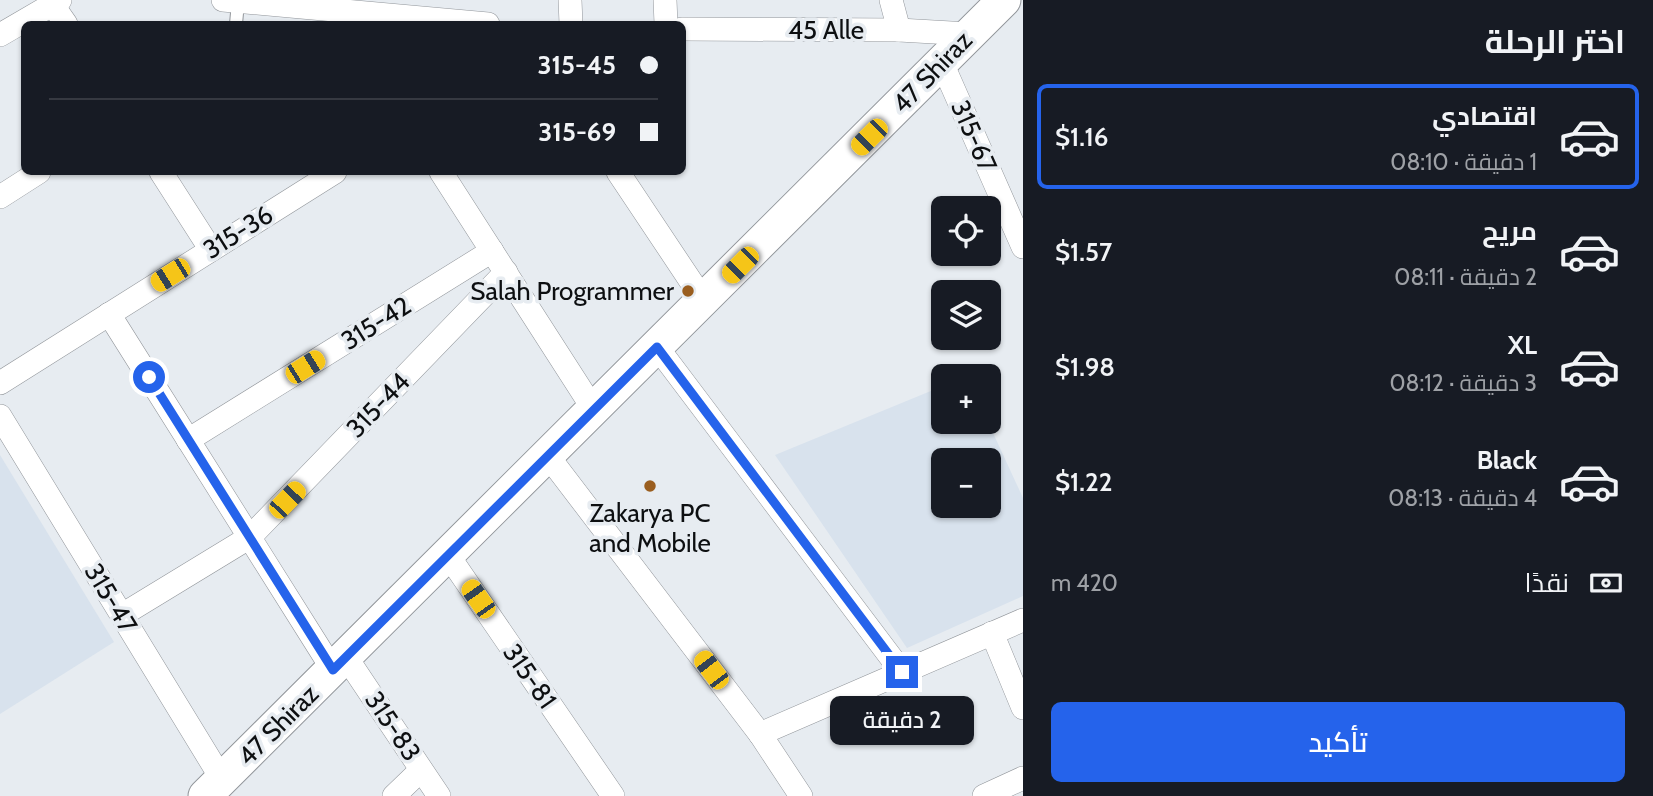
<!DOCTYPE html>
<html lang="ar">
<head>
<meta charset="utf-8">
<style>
	:root { --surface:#171b24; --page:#20242c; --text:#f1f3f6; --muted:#9ea1a6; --line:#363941; --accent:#2563eb }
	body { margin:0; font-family:Cabin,Cairo,sans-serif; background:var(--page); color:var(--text); direction:rtl; height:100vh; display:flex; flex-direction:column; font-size:26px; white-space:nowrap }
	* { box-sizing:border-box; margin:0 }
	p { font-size:23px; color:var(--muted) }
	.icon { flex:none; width:38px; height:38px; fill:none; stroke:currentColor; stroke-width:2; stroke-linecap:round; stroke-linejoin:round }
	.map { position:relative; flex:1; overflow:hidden; direction:ltr }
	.details { display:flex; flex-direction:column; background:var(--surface); width:630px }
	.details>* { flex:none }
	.guide { position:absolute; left:21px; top:21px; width:665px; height:154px; border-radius:10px; box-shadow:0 2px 5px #0004; direction:rtl; display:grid; align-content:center; height:154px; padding:0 28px; background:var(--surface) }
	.tools { position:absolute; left:931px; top:196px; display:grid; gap:14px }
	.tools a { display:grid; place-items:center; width:70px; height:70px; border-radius:10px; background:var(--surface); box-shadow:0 2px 5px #0004; font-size:35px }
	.end { position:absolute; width:32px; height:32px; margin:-16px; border:9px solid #2563eb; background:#fff; box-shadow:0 0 0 4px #fff }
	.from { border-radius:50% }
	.bubble { position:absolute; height:49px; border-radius:10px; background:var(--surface); box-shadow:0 2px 5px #0004; font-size:23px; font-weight:600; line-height:49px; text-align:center; direction:rtl }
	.car { position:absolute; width:21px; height:42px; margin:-21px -10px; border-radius:9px; box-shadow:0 0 5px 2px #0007; background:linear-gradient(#f5c518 24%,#345 0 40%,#f5c518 0 76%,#345 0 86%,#f5c518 0) }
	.guide b { display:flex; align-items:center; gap:24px; height:66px; font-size:26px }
	.guide b+b { border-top:2px solid var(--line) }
	.guide i { width:18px; height:18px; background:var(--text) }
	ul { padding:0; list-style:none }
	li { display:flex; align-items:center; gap:21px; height:105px; margin:0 14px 10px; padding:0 14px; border:4px solid transparent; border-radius:10px }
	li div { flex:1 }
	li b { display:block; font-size:26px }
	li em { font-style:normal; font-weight:600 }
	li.active { border-color:var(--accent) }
	li>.icon { width:63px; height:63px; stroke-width:1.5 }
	h2 { padding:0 28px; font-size:32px; line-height:84px }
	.pay { display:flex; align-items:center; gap:18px; height:77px; padding:0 28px; font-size:26px }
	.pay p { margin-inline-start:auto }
	.primary-button { display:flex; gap:14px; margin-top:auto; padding:14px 28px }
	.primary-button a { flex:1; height:80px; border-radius:10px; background:var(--accent); color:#fff; font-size:28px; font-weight:600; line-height:80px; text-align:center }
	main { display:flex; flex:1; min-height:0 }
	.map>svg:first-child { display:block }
</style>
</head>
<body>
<main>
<section class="details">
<h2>اختر الرحلة</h2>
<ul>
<li class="active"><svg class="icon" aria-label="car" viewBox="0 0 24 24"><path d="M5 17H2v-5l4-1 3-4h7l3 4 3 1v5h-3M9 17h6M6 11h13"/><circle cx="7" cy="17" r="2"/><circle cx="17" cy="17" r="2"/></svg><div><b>اقتصادي</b><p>1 دقيقة · 08:10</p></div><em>$1.16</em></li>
<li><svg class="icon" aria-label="car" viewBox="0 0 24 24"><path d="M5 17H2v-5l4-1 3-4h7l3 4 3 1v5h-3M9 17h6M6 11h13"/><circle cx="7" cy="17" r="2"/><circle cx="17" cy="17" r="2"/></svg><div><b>مريح</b><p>2 دقيقة · 08:11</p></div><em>$1.57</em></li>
<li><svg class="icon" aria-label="car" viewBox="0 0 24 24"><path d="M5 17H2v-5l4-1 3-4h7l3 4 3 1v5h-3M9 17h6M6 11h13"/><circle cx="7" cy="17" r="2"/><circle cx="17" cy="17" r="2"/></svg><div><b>XL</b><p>3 دقيقة · 08:12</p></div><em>$1.98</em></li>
<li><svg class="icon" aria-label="car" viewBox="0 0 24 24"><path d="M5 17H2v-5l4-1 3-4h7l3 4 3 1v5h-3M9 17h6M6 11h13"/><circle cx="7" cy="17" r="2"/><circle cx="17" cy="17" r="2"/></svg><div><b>Black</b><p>4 دقيقة · 08:13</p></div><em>$1.22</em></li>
</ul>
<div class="pay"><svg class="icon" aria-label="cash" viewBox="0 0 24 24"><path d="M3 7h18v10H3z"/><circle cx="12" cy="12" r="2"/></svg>نقدًا<p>420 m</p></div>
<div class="primary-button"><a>تأكيد</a></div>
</section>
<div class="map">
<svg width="1023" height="796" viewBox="0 0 1023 796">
	<rect width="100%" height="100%" fill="#e7ecf1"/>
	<!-- built -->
	<g fill="#d8e2ed" fill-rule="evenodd">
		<path d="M943,386V422H988L1023,498V596L907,648L775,455ZM943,460H989V506H943Z"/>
		<polygon points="0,455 114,642 0,714"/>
	</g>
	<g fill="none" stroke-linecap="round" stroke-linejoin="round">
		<!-- lane casing -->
		<g stroke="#92969b" stroke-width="14">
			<polyline id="lane" points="236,24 238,2"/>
		</g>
		<!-- street casing -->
		<g stroke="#92969b" stroke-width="24">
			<g id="street">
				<polyline points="223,0 488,24"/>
				<polyline points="570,0 571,24"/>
				<polyline points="665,0 666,24"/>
				<polyline points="891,0 899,30"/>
				<polyline points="52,4 66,24"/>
				<polyline points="682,29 899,30 969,34"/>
				<polyline points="0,35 60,0"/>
				<polyline points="942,63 1023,247"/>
				<polyline points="161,172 211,250"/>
				<polyline points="441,172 594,410"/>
				<polyline points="618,172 704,301"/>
				<polyline points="0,197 39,172"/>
				<polyline points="109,314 333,670"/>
				<polyline points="657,347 902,672"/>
				<polyline points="0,383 335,172"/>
				<polyline points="0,416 223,781"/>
				<polyline points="188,440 492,251"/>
				<polyline points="548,456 760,734 801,796"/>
				<polyline points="448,555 613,796"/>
				<polyline points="122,615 250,537 506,272"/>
				<polyline points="992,633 1023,708"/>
				<polyline points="346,657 439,796"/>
				<polyline points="760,734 1023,620"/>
				<polyline points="394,796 421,770"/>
				<polyline points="984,796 1023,778"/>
			</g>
		</g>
		<!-- secondary casing -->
		<g stroke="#92969b" stroke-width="35">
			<polyline id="secondary" points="205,796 1004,0"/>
		</g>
		<!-- lane -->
		<use href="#lane" stroke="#fff" stroke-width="12"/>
		<!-- street -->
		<use href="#street" stroke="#fff" stroke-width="23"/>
		<!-- secondary -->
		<use href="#secondary" stroke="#fff" stroke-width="33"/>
	</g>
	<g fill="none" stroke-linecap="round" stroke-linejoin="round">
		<!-- route -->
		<polyline stroke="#2563eb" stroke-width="9" points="149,377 333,670 657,347 902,672"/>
	</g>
	<!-- markers -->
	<g fill="#9a5e1f" stroke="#e7ecf1" stroke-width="2.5">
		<circle cx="688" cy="291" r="7"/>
		<circle cx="650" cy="486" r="7"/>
	</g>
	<g text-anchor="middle" stroke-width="7" stroke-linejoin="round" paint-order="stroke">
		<!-- street labels -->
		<g font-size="26" fill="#0d0f11" stroke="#e7ecf1">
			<text x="826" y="39">45 Alle</text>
			<text transform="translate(932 72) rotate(-46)" y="9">47 Shiraz</text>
			<text transform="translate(974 136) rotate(66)" y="9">315-67</text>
			<text transform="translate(238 232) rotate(-32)" y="9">315-36</text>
			<text transform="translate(376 323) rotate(-32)" y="9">315-42</text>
			<text transform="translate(378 405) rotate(-46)" y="9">315-44</text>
			<text transform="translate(111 598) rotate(59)" y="9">315-47</text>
			<text transform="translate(530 676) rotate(55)" y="9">315-81</text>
			<text transform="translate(278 725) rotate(-45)" y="9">47 Shiraz</text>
			<text transform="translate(393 726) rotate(56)" y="9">315-83</text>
		</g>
		<!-- poi labels -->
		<g font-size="26" fill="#0d0f11" stroke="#e7ecf1" text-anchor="end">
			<text x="674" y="300">Salah Programmer</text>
			<text x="650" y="522" text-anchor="middle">Zakarya PC<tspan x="650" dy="30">and Mobile</tspan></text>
		</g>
	</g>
</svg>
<div class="tools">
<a><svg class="icon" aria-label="locate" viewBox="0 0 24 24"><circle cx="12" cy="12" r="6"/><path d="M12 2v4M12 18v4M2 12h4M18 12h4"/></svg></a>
<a><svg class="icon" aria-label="layers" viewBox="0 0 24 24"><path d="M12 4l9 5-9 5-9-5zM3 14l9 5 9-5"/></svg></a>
<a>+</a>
<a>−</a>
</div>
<i class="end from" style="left:149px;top:377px"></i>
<i class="end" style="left:902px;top:672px"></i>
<div class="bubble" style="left:830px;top:696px;width:144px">2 دقيقة</div>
<i class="car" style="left:869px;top:137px;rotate:225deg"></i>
<i class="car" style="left:740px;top:265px;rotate:225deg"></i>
<i class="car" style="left:170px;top:275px;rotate:238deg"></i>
<i class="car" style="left:305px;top:367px;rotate:58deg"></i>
<i class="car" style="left:287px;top:500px;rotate:44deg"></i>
<i class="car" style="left:478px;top:599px;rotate:325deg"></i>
<i class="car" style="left:711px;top:670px;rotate:323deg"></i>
<div class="guide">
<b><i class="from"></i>315-45</b>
<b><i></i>315-69</b>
</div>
</div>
</main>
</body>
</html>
